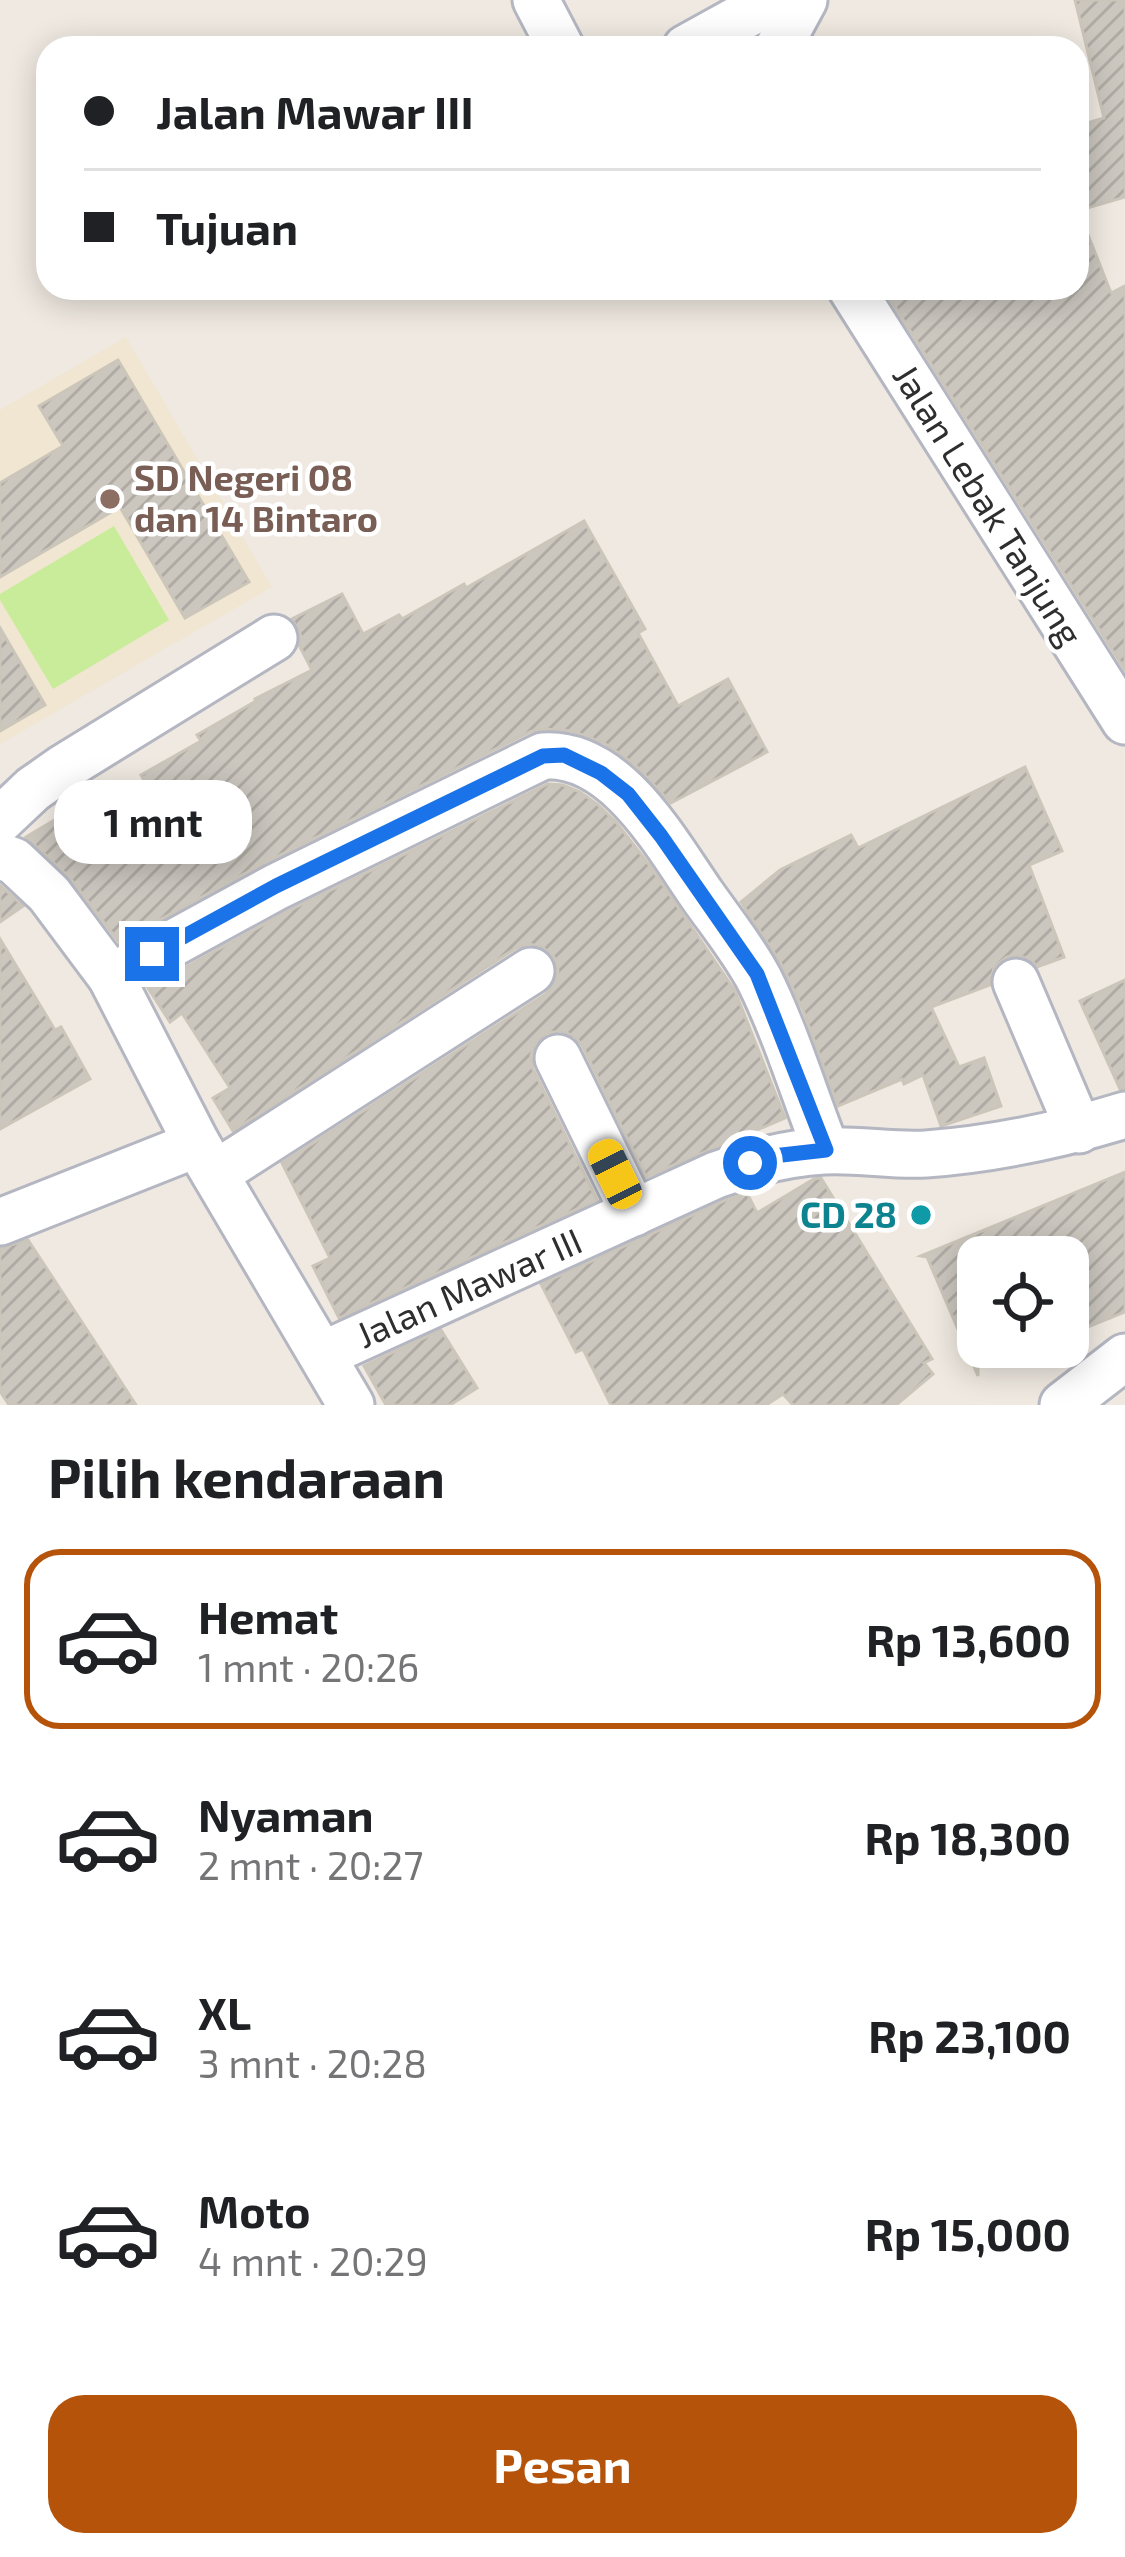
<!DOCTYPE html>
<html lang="id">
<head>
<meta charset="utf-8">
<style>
	:root { --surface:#fff; --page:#f6f6f6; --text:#202124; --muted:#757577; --line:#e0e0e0; --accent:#b45309 }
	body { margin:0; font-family:"Exo 2",sans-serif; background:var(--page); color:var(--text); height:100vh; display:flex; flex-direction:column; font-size:45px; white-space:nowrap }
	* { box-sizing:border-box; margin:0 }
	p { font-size:39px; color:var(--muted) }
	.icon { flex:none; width:66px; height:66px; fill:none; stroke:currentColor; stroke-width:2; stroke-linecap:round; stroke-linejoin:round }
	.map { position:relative; height:1405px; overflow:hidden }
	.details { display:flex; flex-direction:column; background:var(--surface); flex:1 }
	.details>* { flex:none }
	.hud { position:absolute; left:36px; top:36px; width:1053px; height:264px; border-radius:36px; box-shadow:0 6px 30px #0003; display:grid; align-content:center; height:264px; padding:0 48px; background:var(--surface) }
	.tools { position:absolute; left:957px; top:1236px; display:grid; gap:24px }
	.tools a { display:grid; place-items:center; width:132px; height:132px; border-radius:24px; background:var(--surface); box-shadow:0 6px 30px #0003; font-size:60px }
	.end { position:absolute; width:54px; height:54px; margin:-27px; border:15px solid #1a73e8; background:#fff; box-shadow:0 0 0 6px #fff }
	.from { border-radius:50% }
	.bubble { position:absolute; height:84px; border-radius:36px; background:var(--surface); box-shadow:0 6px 30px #0003; font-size:39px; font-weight:700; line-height:84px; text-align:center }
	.car { position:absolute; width:36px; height:72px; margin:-36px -18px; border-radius:15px; box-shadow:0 0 9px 3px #0007; background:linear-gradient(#f5c518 24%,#345 0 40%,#f5c518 0 76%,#345 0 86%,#f5c518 0) }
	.hud b { display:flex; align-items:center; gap:42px; height:114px; font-size:45px }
	.hud b+b { border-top:3px solid var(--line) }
	.hud i { width:30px; height:30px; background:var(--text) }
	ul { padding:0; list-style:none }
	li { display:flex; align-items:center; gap:36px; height:180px; margin:0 24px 18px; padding:0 24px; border:6px solid transparent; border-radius:36px }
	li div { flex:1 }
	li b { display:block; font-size:45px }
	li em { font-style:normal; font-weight:700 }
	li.selected { border-color:var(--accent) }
	li>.icon { width:108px; height:108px; stroke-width:1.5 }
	h2 { padding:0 48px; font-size:54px; line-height:144px }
	.button { display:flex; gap:24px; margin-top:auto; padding:24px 48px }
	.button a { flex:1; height:138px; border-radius:36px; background:var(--accent); color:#fff; font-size:48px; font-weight:700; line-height:138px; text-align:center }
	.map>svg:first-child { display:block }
</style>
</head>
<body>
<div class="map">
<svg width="1125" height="1405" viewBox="0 0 1125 1405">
	<defs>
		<pattern id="building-hatch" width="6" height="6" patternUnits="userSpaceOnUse" patternTransform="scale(3)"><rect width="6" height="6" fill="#cbc7bf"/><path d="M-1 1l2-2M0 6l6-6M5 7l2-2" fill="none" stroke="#afaba4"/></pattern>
	</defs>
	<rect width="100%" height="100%" fill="#efe9e1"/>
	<!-- education -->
	<polygon fill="#f0e6d1" points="126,337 272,587 0,744 0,410"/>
	<!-- pitch -->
	<polygon fill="#c9ec9a" points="114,526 169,620 53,689 0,600 0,594"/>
	<!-- building -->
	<g fill="url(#building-hatch)" stroke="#cbc5ba" stroke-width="3">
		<polygon points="1075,0 1125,0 1125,197 1077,211 1077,126 1104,118"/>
		<polygon points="1077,212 1079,212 1111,293 1125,286 1125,670 883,288 1077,288"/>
		<polygon points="118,360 249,582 185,618 120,507 0,577 0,483 63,446 39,406"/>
		<polygon points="584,521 645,629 638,633 678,706 728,679 767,752 671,803 635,765 604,743 572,731 545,729 532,731 264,863 119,942 70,878 26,837 68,812 86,842 157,803 141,775 201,741 197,735 256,701 255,699 312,670 299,645 301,636 292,619 342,594 363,634 399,615 402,619 464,584 466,588"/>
		<polygon points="0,628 45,705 0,731"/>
		<polygon points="1025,767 1062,851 1029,865 1064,957 1037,967 1031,960 1020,956 1007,957 994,967 990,985 931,1007 959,1067 984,1058 1001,1106 941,1126 923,1075 904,1084 902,1079 838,1106 803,1010 783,967 741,902 780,870 851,835 858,848"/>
		<polygon points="548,784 563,785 580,792 598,805 616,822 650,866 735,991 785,1118 646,1177 582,1045 574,1036 561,1031 547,1033 535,1044 531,1055 533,1069 597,1200 339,1318 313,1266 330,1258 282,1163 546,994 555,982 558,971 554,957 542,947 529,944 516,948 233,1131 213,1098 230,1088 182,1013 170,1022 148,988 288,911"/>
		<polygon points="0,885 23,906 0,922"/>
		<polygon points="0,939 55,1030 61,1027 90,1079 0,1129"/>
		<polygon points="1125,980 1125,1089 1120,1089 1080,1001"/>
		<polygon points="1125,1172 1125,1312 1068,1335 1068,1257 978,1257 978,1376 927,1257 921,1256"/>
		<polygon points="821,1178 932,1359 924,1363 933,1374 896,1405 793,1405 783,1394 766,1405 611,1405 583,1349 576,1352 541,1284 726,1200 747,1193 757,1213 814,1179"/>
		<polygon points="28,1240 89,1333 136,1405 9,1405 0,1391 0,1248"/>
		<polygon points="441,1330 477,1388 450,1405 386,1405 364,1366"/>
	</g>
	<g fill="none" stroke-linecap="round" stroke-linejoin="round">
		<!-- minor casing -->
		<g stroke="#b4b7c1" stroke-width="51">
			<g id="minor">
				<polyline points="536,0 561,48"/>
				<polyline points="686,48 773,0"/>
				<polyline points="778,48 804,0"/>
				<polyline points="851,288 1125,721"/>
				<polyline points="0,820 33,789 63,768 274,638"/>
				<polyline points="0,856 14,861 49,894 111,977 197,1144 351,1405"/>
				<path d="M111,977L276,887L543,756C616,751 665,842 702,895C721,922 743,949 759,979C786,1033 804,1094 826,1150"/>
				<polyline points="1016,982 1079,1130"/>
				<polyline points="558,1058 634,1213"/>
				<polyline points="215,1174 531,971"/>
				<polyline points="0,1222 197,1144"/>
				<path d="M322,1355L716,1175C752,1162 786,1153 824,1151C858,1149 892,1156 926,1154C994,1149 1060,1135 1125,1115"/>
				<polyline points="1063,1405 1125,1357"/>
			</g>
		</g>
		<!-- minor -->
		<use href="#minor" stroke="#fff" stroke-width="45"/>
	</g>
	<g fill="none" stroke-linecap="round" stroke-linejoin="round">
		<!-- route -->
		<polyline stroke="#1a73e8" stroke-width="15" points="152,954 276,886 543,756 564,755 601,773 628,794 661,836 757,974 826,1150 773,1156 750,1163"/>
	</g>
	<!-- markers -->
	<circle fill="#8d6e63" stroke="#fff" stroke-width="4.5" cx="110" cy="499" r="12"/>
	<circle fill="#0f9aa8" stroke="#fff" stroke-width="4.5" cx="921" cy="1215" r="12"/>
	<g text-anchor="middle" stroke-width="9" stroke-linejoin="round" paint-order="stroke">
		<!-- education labels -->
		<g font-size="36" font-weight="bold" fill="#785e54" stroke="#fff" text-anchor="start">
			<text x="134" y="491">SD Negeri 08<tspan x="134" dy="41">dan 14 Bintaro</tspan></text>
		</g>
		<!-- street labels -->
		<g font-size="36" fill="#2e2e2e" stroke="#fff">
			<text transform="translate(988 505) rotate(58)" y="13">Jalan Lebak Tanjung</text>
			<text transform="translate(469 1288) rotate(-24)" y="13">Jalan Mawar III</text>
		</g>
		<!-- culture labels -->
		<g font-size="36" font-weight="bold" fill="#0d838f" stroke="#fff" text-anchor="end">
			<text x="897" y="1228">CD 28</text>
		</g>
	</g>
</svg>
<div class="tools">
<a><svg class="icon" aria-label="locate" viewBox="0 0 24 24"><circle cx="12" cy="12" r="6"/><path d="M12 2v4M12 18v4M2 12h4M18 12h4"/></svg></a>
</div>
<i class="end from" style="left:750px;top:1163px"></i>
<i class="end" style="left:152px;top:954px"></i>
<div class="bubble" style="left:54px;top:780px;width:198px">1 mnt</div>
<i class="car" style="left:615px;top:1174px;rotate:334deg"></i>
<div class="hud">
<b><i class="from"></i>Jalan Mawar III</b>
<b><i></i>Tujuan</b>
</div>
</div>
<section class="details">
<h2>Pilih kendaraan</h2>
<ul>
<li class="selected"><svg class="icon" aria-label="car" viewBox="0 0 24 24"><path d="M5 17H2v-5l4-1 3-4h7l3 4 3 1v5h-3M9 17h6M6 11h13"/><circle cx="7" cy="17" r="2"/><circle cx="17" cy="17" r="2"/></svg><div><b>Hemat</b><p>1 mnt · 20:26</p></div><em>Rp 13,600</em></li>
<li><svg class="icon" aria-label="car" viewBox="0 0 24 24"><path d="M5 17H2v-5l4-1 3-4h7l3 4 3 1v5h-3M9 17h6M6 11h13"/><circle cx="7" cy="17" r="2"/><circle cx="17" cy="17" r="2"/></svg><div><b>Nyaman</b><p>2 mnt · 20:27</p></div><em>Rp 18,300</em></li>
<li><svg class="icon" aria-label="car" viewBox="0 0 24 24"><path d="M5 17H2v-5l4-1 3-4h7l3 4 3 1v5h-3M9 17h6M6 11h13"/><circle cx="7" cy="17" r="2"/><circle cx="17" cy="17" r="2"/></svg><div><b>XL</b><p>3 mnt · 20:28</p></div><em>Rp 23,100</em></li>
<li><svg class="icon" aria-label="car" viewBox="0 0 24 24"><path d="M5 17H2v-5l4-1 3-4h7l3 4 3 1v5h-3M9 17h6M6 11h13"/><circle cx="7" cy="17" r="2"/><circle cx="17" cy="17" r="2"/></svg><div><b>Moto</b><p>4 mnt · 20:29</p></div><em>Rp 15,000</em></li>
</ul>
<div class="button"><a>Pesan</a></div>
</section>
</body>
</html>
